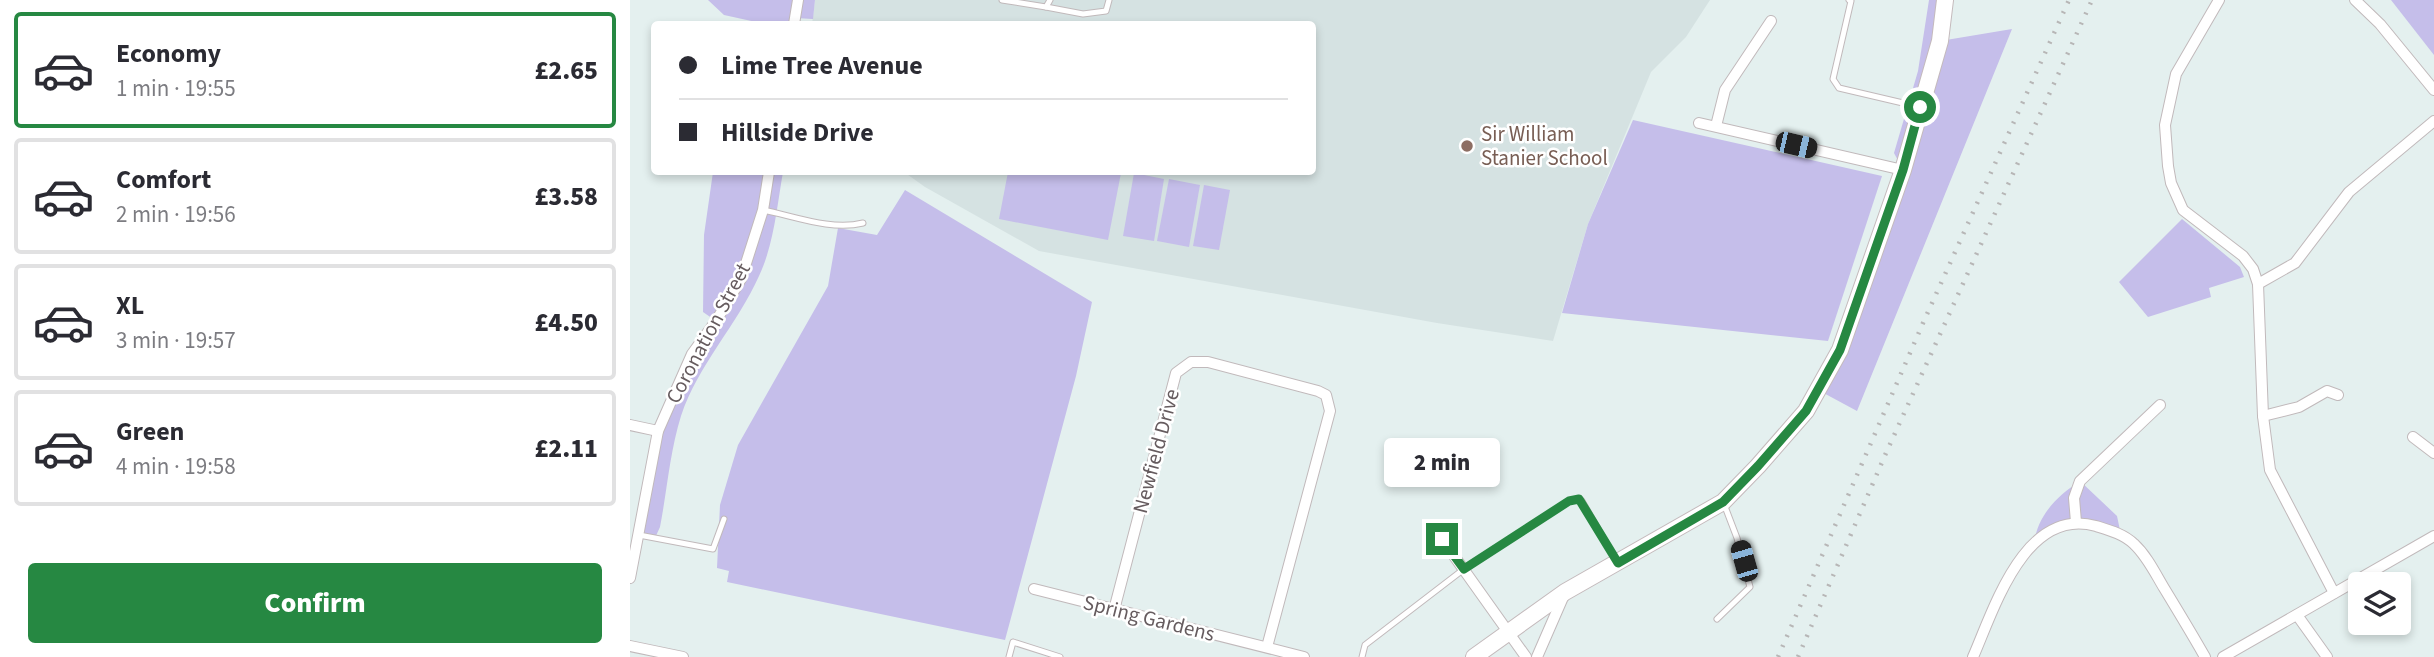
<!DOCTYPE html>
<html lang="en">
<head>
<meta charset="utf-8">
<style>
	:root { --surface:#fff; --page:#f7f7f7; --text:#2b2b33; --muted:#7c7c81; --line:#e1e1e2; --accent:#268842 }
	body { margin:0; font-family:"Source Sans 3",sans-serif; background:var(--page); color:var(--text); height:100vh; display:flex; flex-direction:column; font-size:26px; white-space:nowrap }
	* { box-sizing:border-box; margin:0 }
	p { font-size:23px; color:var(--muted) }
	.icon { flex:none; width:38px; height:38px; fill:none; stroke:currentColor; stroke-width:2; stroke-linecap:round; stroke-linejoin:round }
	.map { position:relative; flex:1; overflow:hidden }
	.side { display:flex; flex-direction:column; background:var(--surface); width:630px }
	.side>* { flex:none }
	.top-card { position:absolute; left:21px; top:21px; width:665px; height:154px; border-radius:7px; box-shadow:0 4px 10px #0003; display:grid; align-content:center; height:154px; padding:0 28px; background:var(--surface) }
	.buttons { position:absolute; left:1718px; top:572px; display:grid; gap:14px }
	.buttons a { display:grid; place-items:center; width:63px; height:63px; border-radius:7px; background:var(--surface); box-shadow:0 4px 10px #0003; font-size:35px }
	.end { position:absolute; width:32px; height:32px; margin:-16px; border:9px solid #268842; background:#fff; box-shadow:0 0 0 4px #fff }
	.from { border-radius:50% }
	.bubble { position:absolute; height:49px; border-radius:7px; background:var(--surface); box-shadow:0 4px 10px #0003; font-size:23px; font-weight:800; line-height:49px; text-align:center }
	.car { position:absolute; width:21px; height:42px; margin:-21px -10px; border-radius:9px; box-shadow:0 0 5px 2px #0007; background:linear-gradient(#222 24%,#8ab4d8 0 40%,#222 0 76%,#8ab4d8 0 86%,#222 0) }
	.top-card b { display:flex; align-items:center; gap:24px; height:66px; font-size:26px }
	.top-card b+b { border-top:2px solid var(--line) }
	.top-card i { width:18px; height:18px; background:var(--text) }
	ul { padding:12px 0 0; list-style:none }
	li { display:flex; align-items:center; gap:21px; height:116px; margin:0 14px 10px; padding:0 14px; border:4px solid var(--line); border-radius:7px }
	li div { flex:1 }
	li b { display:block; font-size:26px }
	li em { font-style:normal; font-weight:800 }
	li.current { border-color:var(--accent) }
	li>.icon { width:63px; height:63px; stroke-width:1.5 }
	.action { display:flex; gap:14px; margin-top:auto; padding:14px 28px }
	.action a { flex:1; height:80px; border-radius:7px; background:var(--accent); color:#fff; font-size:28px; font-weight:800; line-height:80px; text-align:center }
	main { display:flex; flex:1; min-height:0 }
	.map>svg:first-child { display:block }
</style>
</head>
<body>
<main>
<section class="side">
<ul>
<li class="current"><svg class="icon" aria-label="car" viewBox="0 0 24 24"><path d="M5 17H2v-5l4-1 3-4h7l3 4 3 1v5h-3M9 17h6M6 11h13"/><circle cx="7" cy="17" r="2"/><circle cx="17" cy="17" r="2"/></svg><div><b>Economy</b><p>1 min · 19:55</p></div><em>£2.65</em></li>
<li><svg class="icon" aria-label="car" viewBox="0 0 24 24"><path d="M5 17H2v-5l4-1 3-4h7l3 4 3 1v5h-3M9 17h6M6 11h13"/><circle cx="7" cy="17" r="2"/><circle cx="17" cy="17" r="2"/></svg><div><b>Comfort</b><p>2 min · 19:56</p></div><em>£3.58</em></li>
<li><svg class="icon" aria-label="car" viewBox="0 0 24 24"><path d="M5 17H2v-5l4-1 3-4h7l3 4 3 1v5h-3M9 17h6M6 11h13"/><circle cx="7" cy="17" r="2"/><circle cx="17" cy="17" r="2"/></svg><div><b>XL</b><p>3 min · 19:57</p></div><em>£4.50</em></li>
<li><svg class="icon" aria-label="car" viewBox="0 0 24 24"><path d="M5 17H2v-5l4-1 3-4h7l3 4 3 1v5h-3M9 17h6M6 11h13"/><circle cx="7" cy="17" r="2"/><circle cx="17" cy="17" r="2"/></svg><div><b>Green</b><p>4 min · 19:58</p></div><em>£2.11</em></li>
</ul>
<div class="action"><a>Confirm</a></div>
</section>
<div class="map">
<svg width="1804" height="657" viewBox="0 0 1804 657">
	<rect width="100%" height="100%" fill="#e4f0ef"/>
	<!-- education -->
	<polygon fill="#d5e2e2" points="185,0 1080,0 1056,37 1021,72 958,224 923,341 807,323 409,251 295,187 274,172 682,172 682,24 182,24"/>
	<!-- green -->
	<g fill="#c5beea">
		<polygon points="78,0 185,0 183,19 166,18 164,24 135,24 94,15"/>
		<polygon points="1299,0 1323,0 1310,41 1382,29 1227,411 1188,390 1273,170 1264,153 1288,71"/>
		<polygon points="1761,0 1804,0 1804,55"/>
		<polygon points="1003,120 1252,176 1198,341 932,313 958,224"/>
		<path d="M83,172H153C147,206 144,244 129,276C107,325 68,365 51,416C40,451 37,491 30,527L25,538L9,535L28,431L62,354L86,321L73,312L74,235Z"/>
		<polygon points="378,172 491,173 478,240 369,219"/>
		<polygon points="504,173 534,179 524,241 493,236"/>
		<polygon points="539,179 570,185 559,247 527,241"/>
		<polygon points="574,185 600,190 589,250 563,246"/>
		<polygon points="275,190 462,302 446,376 375,640 97,582 99,571 87,568 90,505 108,445 198,286 208,228 247,235"/>
		<polygon points="1552,219 1610,267 1614,277 1579,288 1581,297 1518,317 1489,282"/>
		<path d="M1450,481L1487,516L1491,535L1446,522L1404,543C1408,515 1427,496 1450,481Z"/>
	</g>
	<g fill="none" stroke-linecap="round" stroke-linejoin="round">
		<!-- lane casing -->
		<g stroke="#c1b9bb" stroke-width="7">
			<g id="lane">
				<polyline points="372,0 416,7 420,0"/>
				<polyline points="1219,0 1221,1 1203,79 1209,88 1290,107"/>
				<polyline points="416,7 453,14 476,11 479,0"/>
				<path d="M133,210C164,216 201,231 233,223"/>
				<polyline points="9,535 83,549 94,519"/>
				<polyline points="1087,619 1120,587 1107,538 1094,504"/>
				<polyline points="379,657 383,642 430,657"/>
				<polyline points="732,657 735,645 834,569 939,501 949,499 952,501 986,560"/>
			</g>
		</g>
		<!-- street casing -->
		<g stroke="#c1b9bb" stroke-width="12">
			<g id="street">
				<polyline points="1589,0 1546,74 1535,125 1538,166 1541,183 1553,210 1613,256 1623,269 1628,284 1633,416 1640,470 1704,593"/>
				<polyline points="1725,0 1750,24 1804,90"/>
				<polyline points="164,24 168,0"/>
				<polyline points="1069,123 1273,170"/>
				<polyline points="1086,126 1095,90 1141,21"/>
				<polyline points="1628,284 1665,263 1719,192 1804,121"/>
				<polyline points="1633,416 1669,407 1697,391 1708,395"/>
				<polyline points="0,425 28,431"/>
				<polyline points="1783,437 1804,453"/>
				<polyline points="1446,522 1444,498 1450,481 1530,405"/>
				<polyline points="812,539 896,657"/>
				<polyline points="0,578 28,431 62,354 86,321 111,279 133,210 139,172"/>
				<polyline points="404,589 674,657"/>
				<polyline points="484,610 546,373 561,362 578,362 688,391 696,395 700,411 637,647"/>
				<polyline points="1667,615 1697,657"/>
				<polyline points="0,646 53,657"/>
				<polyline points="907,657 934,595"/>
				<path d="M1343,657C1364,609 1395,506 1466,526C1479,530 1494,534 1504,544C1517,556 1525,573 1534,588C1548,611 1562,634 1575,657"/>
				<polyline points="1593,657 1804,536"/>
			</g>
		</g>
		<!-- secondary casing -->
		<g stroke="#c4babc" stroke-width="18">
			<polyline id="secondary" points="844,657 935,592 1093,502 1128,466 1176,411 1210,350 1273,170 1310,41 1315,0"/>
		</g>
		<!-- lane -->
		<use href="#lane" stroke="#fff" stroke-width="5"/>
		<!-- street -->
		<use href="#street" stroke="#fff" stroke-width="10"/>
		<!-- secondary -->
		<use href="#secondary" stroke="#fff" stroke-width="16"/>
		<!-- rail -->
		<g stroke="#b7b6b6" stroke-width="4.5" stroke-dasharray="2 9" stroke-linecap="butt">
			<polyline points="1148,657 1293,323 1439,0"/>
			<polyline points="1168,657 1256,453 1462,0"/>
		</g>
	</g>
	<g fill="none" stroke-linecap="round" stroke-linejoin="round">
		<!-- route -->
		<polyline stroke="#268842" stroke-width="9" points="812,539 834,569 939,501 949,499 988,563 1093,502 1128,466 1176,411 1210,350 1273,170 1290,107"/>
	</g>
	<!-- markers -->
	<circle fill="#8d6e63" stroke="#fff" stroke-width="2.5" cx="837" cy="146" r="7"/>
	<g text-anchor="middle" stroke-width="5" stroke-linejoin="round" paint-order="stroke">
		<!-- education labels -->
		<g font-size="21" fill="#785e54" stroke="#fff" text-anchor="start">
			<text x="851" y="141">Sir William<tspan x="851" dy="24">Stanier School</tspan></text>
		</g>
		<!-- street labels -->
		<g font-size="21" fill="#665c5f" stroke="#fff">
			<text transform="translate(78 333) rotate(-62)" y="7">Coronation Street</text>
			<text transform="translate(526 451) rotate(-75)" y="7">Newfield Drive</text>
			<text transform="translate(519 618) rotate(14)" y="7">Spring Gardens</text>
		</g>
	</g>
</svg>
<div class="buttons">
<a><svg class="icon" aria-label="layers" viewBox="0 0 24 24"><path d="M12 4l9 5-9 5-9-5zM3 14l9 5 9-5"/></svg></a>
</div>
<i class="end from" style="left:1290px;top:107px"></i>
<i class="end" style="left:812px;top:539px"></i>
<div class="bubble" style="left:754px;top:438px;width:116px">2 min</div>
<i class="car" style="left:1166px;top:145px;rotate:103deg"></i>
<i class="car" style="left:1114px;top:561px;rotate:344deg"></i>
<div class="top-card">
<b><i class="from"></i>Lime Tree Avenue</b>
<b><i></i>Hillside Drive</b>
</div>
</div>
</main>
</body>
</html>
